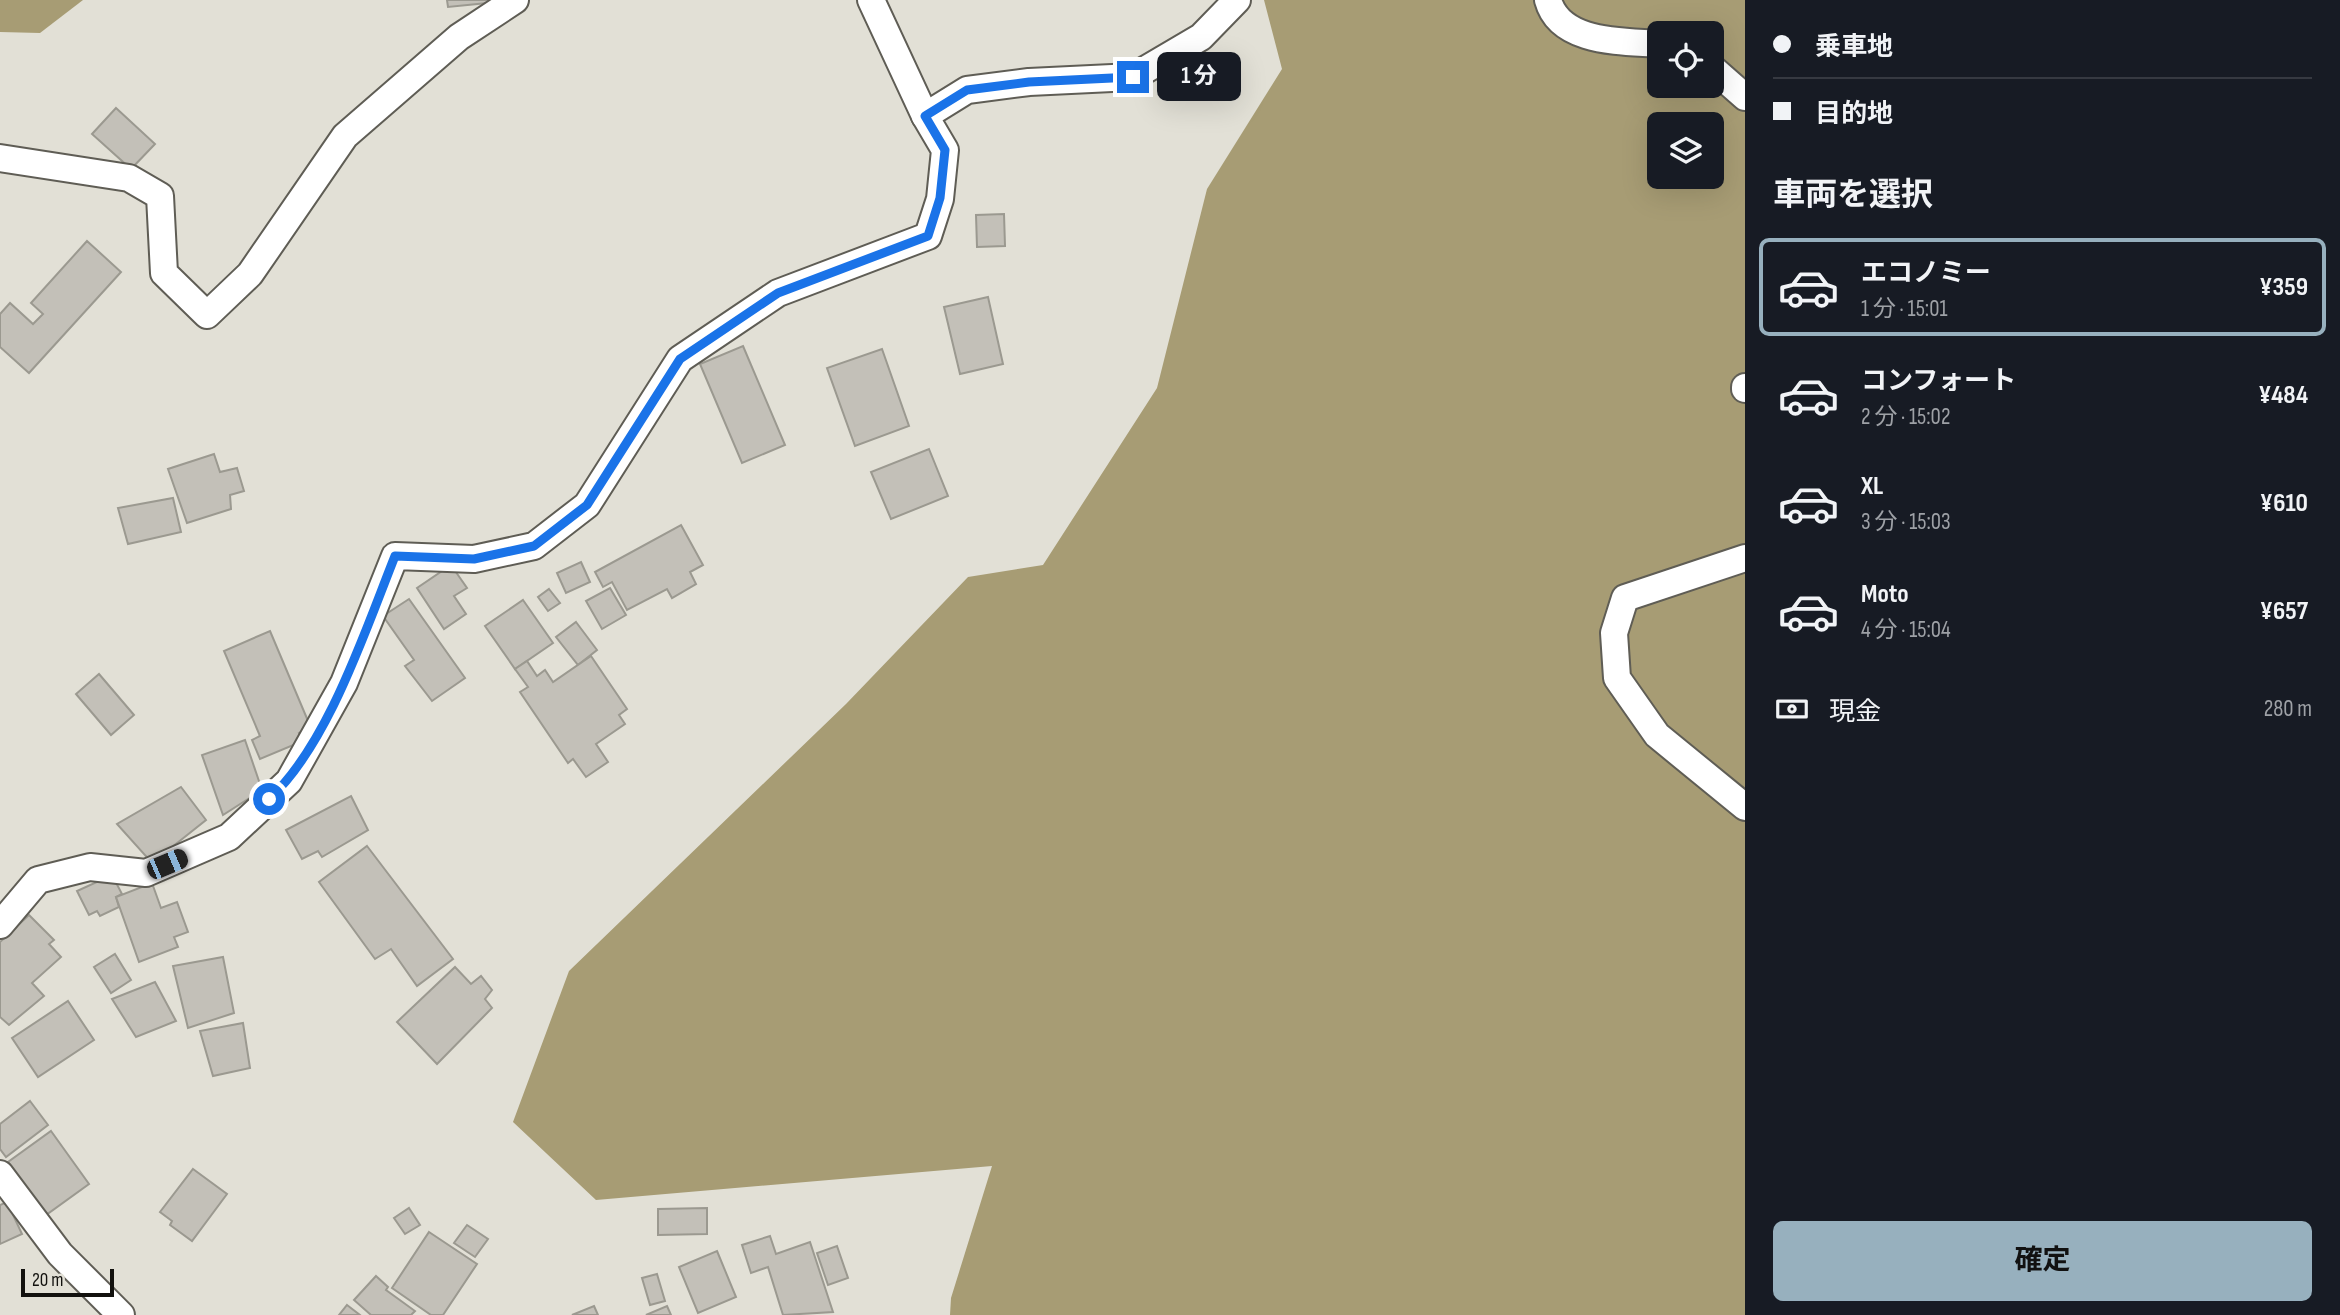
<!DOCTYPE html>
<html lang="ja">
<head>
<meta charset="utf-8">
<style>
	:root { --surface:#171b24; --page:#20242c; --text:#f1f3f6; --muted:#9ea1a6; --line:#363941; --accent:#97b0be }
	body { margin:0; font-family:"Sofia Sans Condensed","Noto Sans JP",sans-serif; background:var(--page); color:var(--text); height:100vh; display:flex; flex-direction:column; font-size:26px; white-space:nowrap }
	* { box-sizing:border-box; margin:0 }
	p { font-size:23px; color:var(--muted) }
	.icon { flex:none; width:38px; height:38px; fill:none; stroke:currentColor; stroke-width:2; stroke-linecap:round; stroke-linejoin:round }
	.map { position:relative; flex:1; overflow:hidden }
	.panel { display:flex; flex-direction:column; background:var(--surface); width:595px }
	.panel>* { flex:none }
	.banner { display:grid; align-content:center; height:154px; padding:0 28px; background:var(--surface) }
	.tools { position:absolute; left:1647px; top:21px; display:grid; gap:14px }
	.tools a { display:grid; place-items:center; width:77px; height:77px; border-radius:10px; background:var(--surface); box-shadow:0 7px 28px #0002; font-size:35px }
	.scale { position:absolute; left:21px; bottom:18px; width:93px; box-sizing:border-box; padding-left:7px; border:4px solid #12110e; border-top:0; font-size:19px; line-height:24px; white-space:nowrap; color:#12110e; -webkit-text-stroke:5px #e2e0d6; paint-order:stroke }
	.end { position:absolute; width:32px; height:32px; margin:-16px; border:9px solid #1a73e8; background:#fff; box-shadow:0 0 0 4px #fff }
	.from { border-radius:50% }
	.bubble { position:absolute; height:49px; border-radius:10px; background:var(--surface); box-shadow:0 7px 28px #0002; font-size:23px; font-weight:700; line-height:49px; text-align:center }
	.car { position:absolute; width:21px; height:42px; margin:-21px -10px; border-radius:9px; box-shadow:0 0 5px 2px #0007; background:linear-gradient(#222 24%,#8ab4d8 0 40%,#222 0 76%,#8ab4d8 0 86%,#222 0) }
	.banner b { display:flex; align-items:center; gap:24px; height:66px; font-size:26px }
	.banner b+b { border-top:2px solid var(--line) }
	.banner i { width:18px; height:18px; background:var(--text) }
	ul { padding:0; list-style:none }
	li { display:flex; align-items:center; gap:21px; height:98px; margin:0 14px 10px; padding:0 14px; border:4px solid transparent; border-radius:10px }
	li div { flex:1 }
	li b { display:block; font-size:26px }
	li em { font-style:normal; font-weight:700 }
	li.on { border-color:var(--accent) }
	li>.icon { width:63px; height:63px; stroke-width:1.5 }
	h2 { padding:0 28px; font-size:32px; line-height:84px }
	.pay { display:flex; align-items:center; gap:18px; height:77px; padding:0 28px; font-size:26px }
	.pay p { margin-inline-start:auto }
	.primary-button { display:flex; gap:14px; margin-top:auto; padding:14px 28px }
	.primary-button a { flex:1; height:80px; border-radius:10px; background:var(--accent); color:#111; font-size:28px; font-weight:700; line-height:80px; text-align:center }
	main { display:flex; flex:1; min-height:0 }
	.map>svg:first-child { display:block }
</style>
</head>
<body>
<main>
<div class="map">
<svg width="1745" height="1315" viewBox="0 0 1745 1315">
	<rect width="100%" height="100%" fill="#e2e0d6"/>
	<!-- forest -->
	<g fill="#a79c74" fill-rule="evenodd">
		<polygon points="0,0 83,0 40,33 0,32"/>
		<path d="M1264,0H1745V1315H950L951,1298L992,1166L596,1200L513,1122L569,971L846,704L968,577L1043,565L1157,388L1207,189L1282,69ZM1659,33H1712V86H1659ZM1659,124H1712V177H1659Z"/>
	</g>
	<!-- building -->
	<g fill="#c3c0b8" stroke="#9b9990" stroke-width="2">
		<polygon points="447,0 497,0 497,2 448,7"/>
		<polygon points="116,108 155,144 131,169 92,134"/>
		<polygon points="1004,214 1005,246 977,247 976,215"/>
		<polygon points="87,241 121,272 29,373 0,347 0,314 10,303 33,324 43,314 31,303"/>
		<polygon points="988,297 1003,364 960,374 944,307"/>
		<polygon points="743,346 785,445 742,463 700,364"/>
		<polygon points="882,349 909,426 855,446 827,368"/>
		<polygon points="929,449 948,496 891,519 871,472"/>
		<polygon points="214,454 220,472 237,468 244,491 230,495 231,509 187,523 168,469"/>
		<polygon points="173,498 181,532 128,544 118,508"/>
		<polygon points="681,525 703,565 690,572 696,584 672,598 667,589 627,610 612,582 603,587 595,572"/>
		<polygon points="581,562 590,582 566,593 557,573"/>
		<polygon points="451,565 467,588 454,596 466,614 444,629 417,588"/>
		<polygon points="610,588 626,615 602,629 586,601"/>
		<polygon points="549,589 560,603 548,611 538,597"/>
		<polygon points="409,599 465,678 432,701 405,666 414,660 383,616"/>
		<polygon points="523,600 553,643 515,669 485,626"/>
		<polygon points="576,622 597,650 578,665 556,637"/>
		<polygon points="270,631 311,728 299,733 303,741 260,759 252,740 260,736 224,651"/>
		<polygon points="591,656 627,709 619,715 625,724 596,744 608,762 586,777 573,759 568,763 520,692 528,687 515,669 527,661 537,676 545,670 553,682"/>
		<polygon points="99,674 134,715 111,735 76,694"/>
		<polygon points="245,740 262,790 223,815 202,755"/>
		<polygon points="181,787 206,820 152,863 117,824"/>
		<polygon points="351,796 368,830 322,857 318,851 302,859 286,830"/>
		<polygon points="367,846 453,959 417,986 391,949 375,959 319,882"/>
		<polygon points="112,875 122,894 116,897 119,907 100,916 97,911 89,915 77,891"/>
		<polygon points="152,883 161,908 177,902 188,932 174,937 178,947 139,962 116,897"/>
		<polygon points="29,915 54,940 49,944 61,957 32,983 44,996 9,1025 0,1017 0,942"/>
		<polygon points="115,954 131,980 111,993 94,967"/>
		<polygon points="223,957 234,1013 188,1028 173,966"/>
		<polygon points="455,967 471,984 481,976 492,990 485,999 492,1008 437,1064 397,1022"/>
		<polygon points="155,982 176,1021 136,1037 112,999"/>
		<polygon points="68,1001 94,1040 38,1077 12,1038"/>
		<polygon points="243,1023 250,1068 213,1076 200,1031"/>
		<polygon points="30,1101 48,1125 6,1157 0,1149 0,1124"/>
		<polygon points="51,1131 89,1184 46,1215 8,1162"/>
		<polygon points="193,1169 227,1194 192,1241 170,1225 172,1221 160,1212"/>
		<polygon points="7,1202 22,1234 0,1244 0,1205"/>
		<polygon points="409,1208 420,1225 405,1234 394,1218"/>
		<polygon points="707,1208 707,1234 658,1235 658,1209"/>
		<polygon points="467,1225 488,1239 475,1257 454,1243"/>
		<polygon points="429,1232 477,1264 443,1315 431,1315 392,1288"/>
		<polygon points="770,1236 776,1254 810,1242 833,1312 783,1315 768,1267 751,1273 742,1245"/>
		<polygon points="837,1246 848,1278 828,1285 817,1253"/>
		<polygon points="717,1251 736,1297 698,1313 679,1267"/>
		<polygon points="657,1274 665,1301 650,1305 642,1278"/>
		<polygon points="376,1276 388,1287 386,1290 415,1311 411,1315 371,1315 354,1300"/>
		<polygon points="347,1305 360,1315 339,1315"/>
		<polygon points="594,1306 598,1315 572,1315"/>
		<polygon points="667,1306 671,1315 646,1315"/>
	</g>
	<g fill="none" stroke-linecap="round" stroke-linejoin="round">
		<!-- street casing -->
		<g stroke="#5f5d55" stroke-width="30">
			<g id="street">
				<polyline points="871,0 925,116"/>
				<path d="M1548,0C1560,44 1623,41 1659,44"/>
				<polyline points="1712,68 1745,97"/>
				<polyline points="0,158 129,178 160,196 164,273 207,315 250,274 345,136 459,37 515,0"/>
				<polyline points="1745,387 1745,389"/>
				<polyline points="1745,558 1625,598 1614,633 1617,678 1657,735 1745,807"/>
				<polyline points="0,925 38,880 90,867 146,873 229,837 289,781 344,683 395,556 474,559 534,546 587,505 680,359 778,293 928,236 940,199 945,150 925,116 967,90 1029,82 1133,77 1201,37 1237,0"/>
				<polyline points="0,1174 60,1254 121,1315"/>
			</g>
		</g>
		<!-- street -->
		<use href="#street" stroke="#fff" stroke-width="26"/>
	</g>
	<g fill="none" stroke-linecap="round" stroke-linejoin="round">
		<!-- route -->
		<path stroke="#1a73e8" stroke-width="9" d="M269,799C328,745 365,631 395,556L474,559L534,546L587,505L680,359L778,293L928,236L940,198L945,150L925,116L967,90L1029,82L1133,77"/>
	</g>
</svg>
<div class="tools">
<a><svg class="icon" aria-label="locate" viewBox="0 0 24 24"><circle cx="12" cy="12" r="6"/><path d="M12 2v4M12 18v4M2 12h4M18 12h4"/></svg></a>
<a><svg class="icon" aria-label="layers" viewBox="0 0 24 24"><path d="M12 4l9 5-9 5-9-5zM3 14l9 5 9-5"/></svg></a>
</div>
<div class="scale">20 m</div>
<i class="end from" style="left:269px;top:799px"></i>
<i class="end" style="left:1133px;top:77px"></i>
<div class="bubble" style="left:1157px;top:52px;width:84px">1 分</div>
<i class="car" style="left:167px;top:864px;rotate:67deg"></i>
</div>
<section class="panel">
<div class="banner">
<b><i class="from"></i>乗車地</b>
<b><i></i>目的地</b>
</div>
<h2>車両を選択</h2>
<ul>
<li class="on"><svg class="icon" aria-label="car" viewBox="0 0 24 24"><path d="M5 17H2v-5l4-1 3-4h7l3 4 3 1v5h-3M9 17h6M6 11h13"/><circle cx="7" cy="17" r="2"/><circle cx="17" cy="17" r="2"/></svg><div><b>エコノミー</b><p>1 分 · 15:01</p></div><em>¥359</em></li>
<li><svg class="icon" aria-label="car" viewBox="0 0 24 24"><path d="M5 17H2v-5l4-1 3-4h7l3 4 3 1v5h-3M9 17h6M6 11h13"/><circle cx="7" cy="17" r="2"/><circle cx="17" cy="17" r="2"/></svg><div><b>コンフォート</b><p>2 分 · 15:02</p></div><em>¥484</em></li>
<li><svg class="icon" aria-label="car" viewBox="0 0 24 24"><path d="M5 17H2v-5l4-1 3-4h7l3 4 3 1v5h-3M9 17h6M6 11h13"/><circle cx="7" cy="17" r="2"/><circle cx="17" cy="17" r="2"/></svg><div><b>XL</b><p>3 分 · 15:03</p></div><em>¥610</em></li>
<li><svg class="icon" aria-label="car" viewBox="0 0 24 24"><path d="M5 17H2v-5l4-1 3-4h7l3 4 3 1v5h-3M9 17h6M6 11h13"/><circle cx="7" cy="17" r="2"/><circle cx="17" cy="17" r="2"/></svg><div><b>Moto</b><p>4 分 · 15:04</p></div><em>¥657</em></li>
</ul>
<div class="pay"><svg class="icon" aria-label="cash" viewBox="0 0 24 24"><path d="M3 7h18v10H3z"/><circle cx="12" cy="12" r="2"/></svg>現金<p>280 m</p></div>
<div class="primary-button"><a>確定</a></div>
</section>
</main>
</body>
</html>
